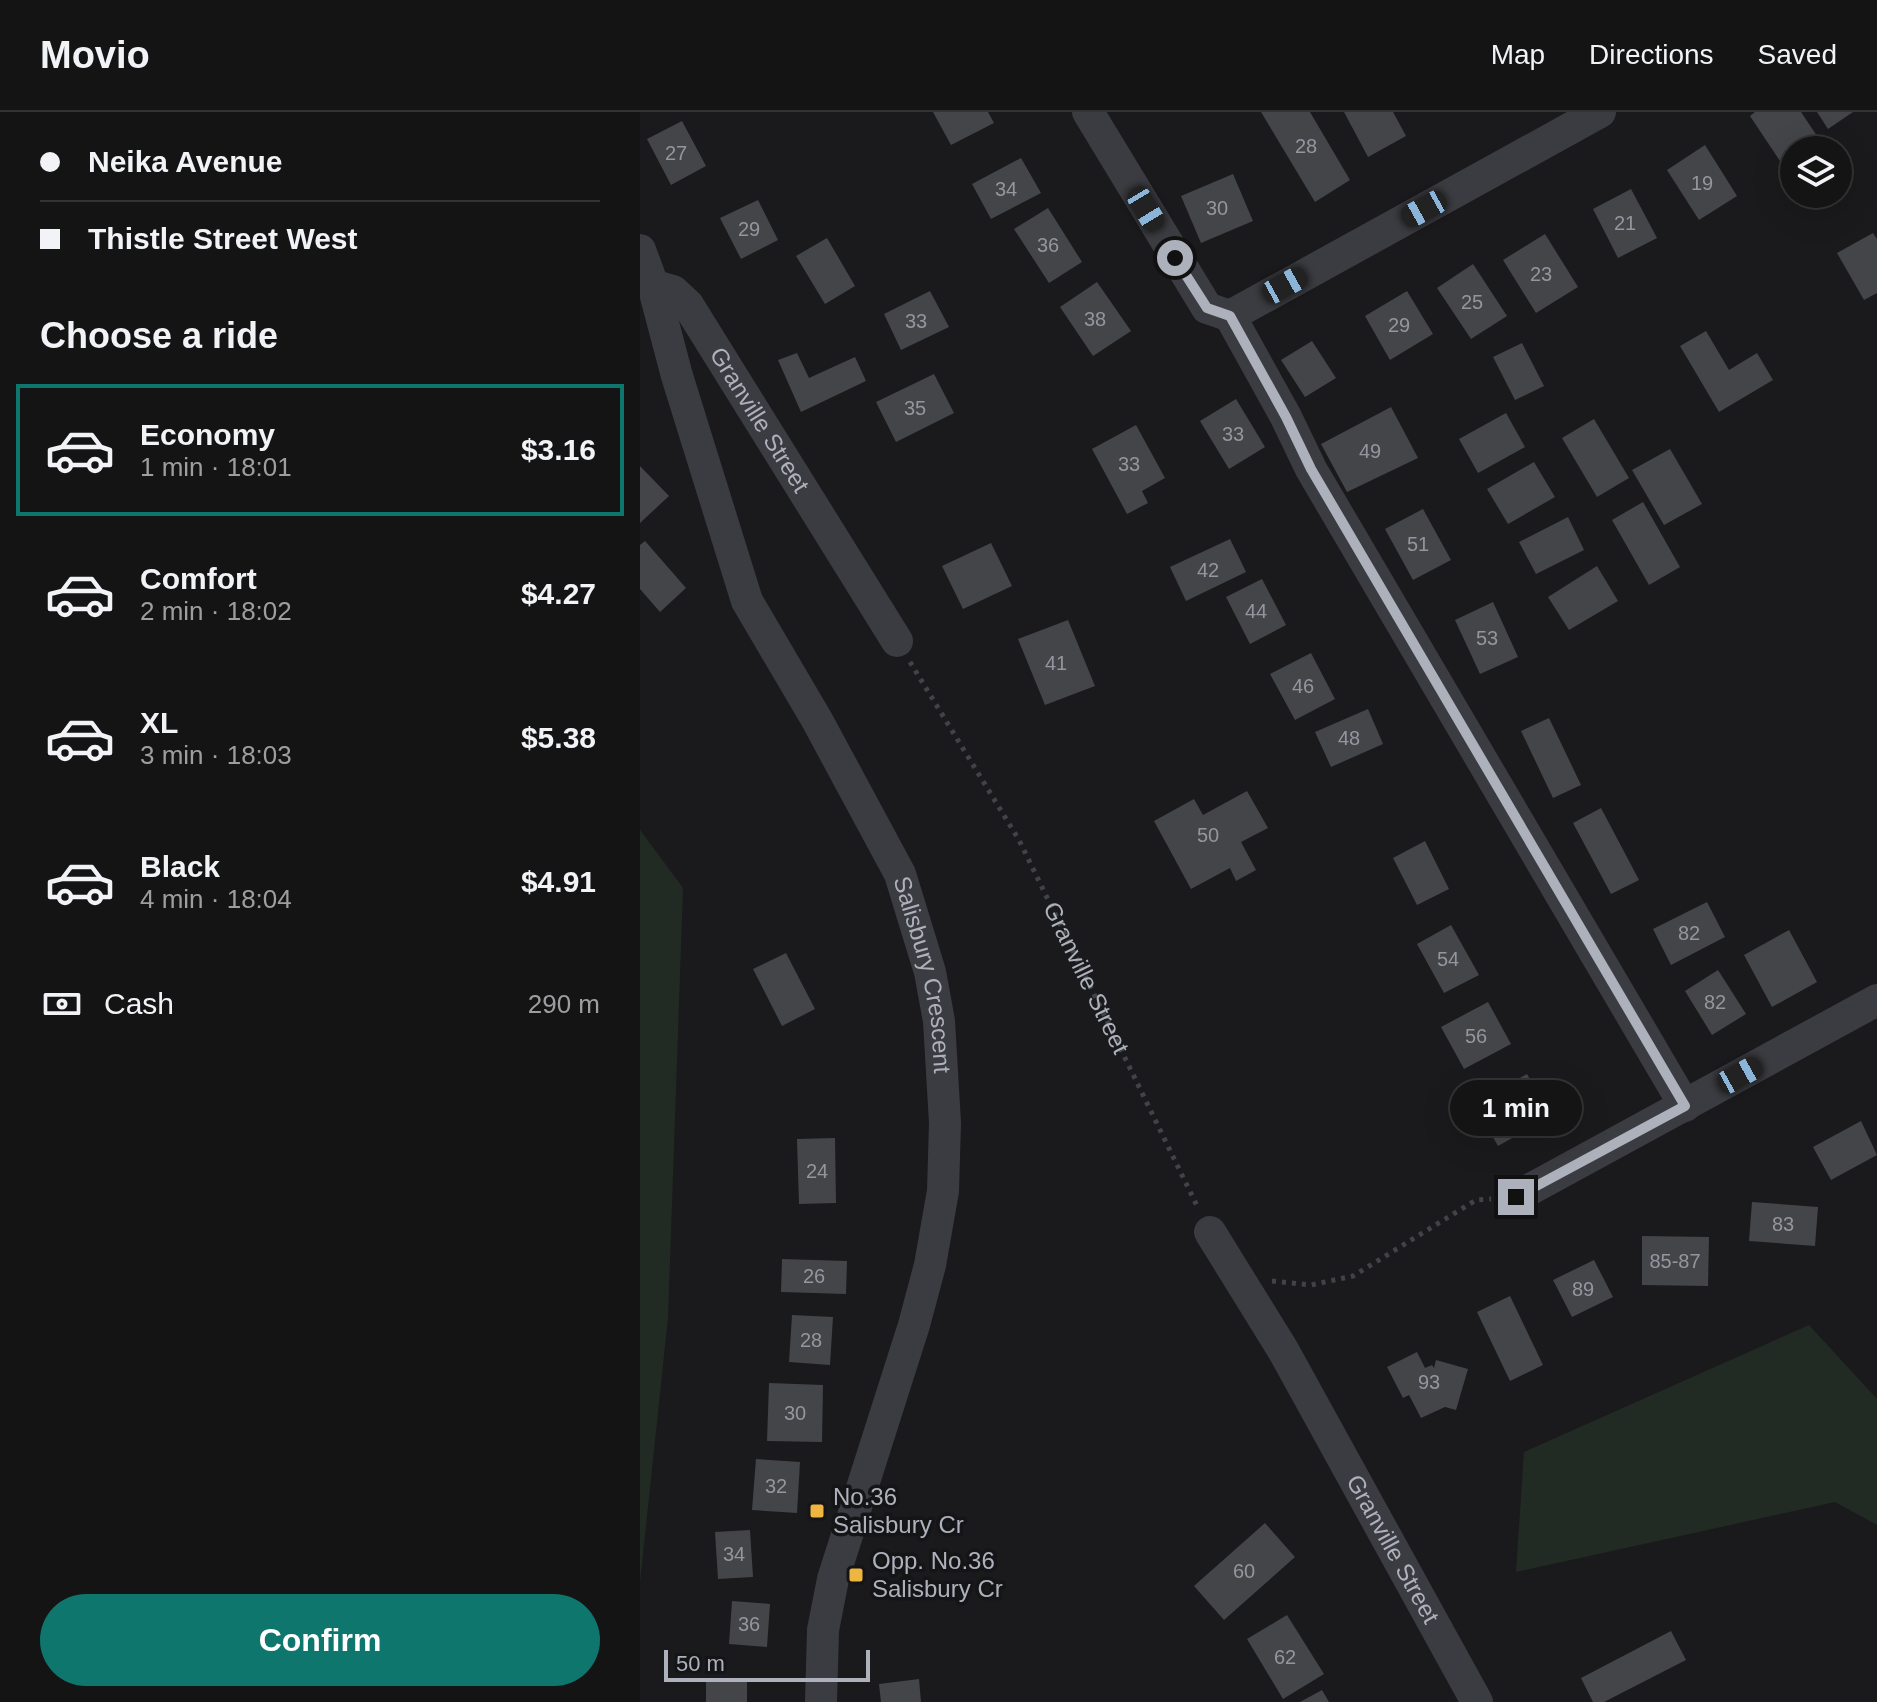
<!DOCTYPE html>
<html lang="en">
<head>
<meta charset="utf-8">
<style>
	:root { --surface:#141415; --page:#212122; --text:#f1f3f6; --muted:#9d9ea0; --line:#333334; --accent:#0f766e }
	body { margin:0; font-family:Arial,sans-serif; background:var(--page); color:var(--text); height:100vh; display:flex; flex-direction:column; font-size:30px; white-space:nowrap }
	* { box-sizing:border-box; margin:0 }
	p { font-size:26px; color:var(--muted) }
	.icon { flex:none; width:44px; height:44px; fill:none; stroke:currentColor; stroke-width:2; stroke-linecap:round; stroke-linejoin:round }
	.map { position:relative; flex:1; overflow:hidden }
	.side { display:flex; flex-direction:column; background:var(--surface); width:640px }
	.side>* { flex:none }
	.hud { display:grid; align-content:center; height:176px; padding:0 40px; background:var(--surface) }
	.controls { position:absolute; left:1140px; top:24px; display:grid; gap:16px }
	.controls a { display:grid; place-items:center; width:72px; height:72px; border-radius:50%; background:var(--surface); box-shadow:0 8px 32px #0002,0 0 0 2px var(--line); font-size:40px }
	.scale { position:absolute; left:24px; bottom:20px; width:206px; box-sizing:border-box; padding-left:8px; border:4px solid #adb1bb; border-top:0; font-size:22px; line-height:28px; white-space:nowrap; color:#adb1bb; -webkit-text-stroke:6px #151517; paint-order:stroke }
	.end { position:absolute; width:36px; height:36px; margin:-18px; border:10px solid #adb1bb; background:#111; box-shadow:0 0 0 4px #111 }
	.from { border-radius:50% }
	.bubble { position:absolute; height:56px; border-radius:28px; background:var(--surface); box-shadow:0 8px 32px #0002,0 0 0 2px var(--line); font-size:26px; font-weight:600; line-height:56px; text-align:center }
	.car { position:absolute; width:24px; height:48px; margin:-24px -12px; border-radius:10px; box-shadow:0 0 6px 2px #0007; background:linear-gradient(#222 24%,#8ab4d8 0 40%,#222 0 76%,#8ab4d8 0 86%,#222 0) }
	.hud b { display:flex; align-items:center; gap:28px; height:76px; font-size:30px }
	.hud b+b { border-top:2px solid var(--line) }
	.hud i { width:20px; height:20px; background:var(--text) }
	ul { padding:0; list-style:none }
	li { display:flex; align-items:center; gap:24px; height:132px; margin:0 16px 12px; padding:0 24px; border:4px solid transparent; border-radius:0px }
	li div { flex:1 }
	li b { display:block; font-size:30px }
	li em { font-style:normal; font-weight:600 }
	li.active { border-color:var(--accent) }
	li>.icon { width:72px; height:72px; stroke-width:1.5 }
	h2 { padding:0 40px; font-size:36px; line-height:96px }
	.pay { display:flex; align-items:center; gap:20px; height:88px; padding:0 40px; font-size:30px }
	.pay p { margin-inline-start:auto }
	.cta { display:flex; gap:16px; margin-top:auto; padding:16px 40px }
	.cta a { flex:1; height:92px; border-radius:48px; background:var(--accent); color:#fff; font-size:32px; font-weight:600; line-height:92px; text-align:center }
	header { display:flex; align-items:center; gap:48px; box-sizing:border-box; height:112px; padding:0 40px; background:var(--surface); border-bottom:2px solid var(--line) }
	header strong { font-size:38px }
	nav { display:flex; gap:44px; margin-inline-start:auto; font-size:28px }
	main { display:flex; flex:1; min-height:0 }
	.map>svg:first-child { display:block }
</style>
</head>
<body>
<header>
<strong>Movio</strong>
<nav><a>Map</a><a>Directions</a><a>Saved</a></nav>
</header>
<main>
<section class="side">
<div class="hud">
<b><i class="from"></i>Neika Avenue</b>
<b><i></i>Thistle Street West</b>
</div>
<h2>Choose a ride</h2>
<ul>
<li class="active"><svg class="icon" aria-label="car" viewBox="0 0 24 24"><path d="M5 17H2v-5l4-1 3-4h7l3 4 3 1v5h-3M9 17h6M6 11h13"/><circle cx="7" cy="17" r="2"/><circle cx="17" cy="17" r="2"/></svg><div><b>Economy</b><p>1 min · 18:01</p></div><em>$3.16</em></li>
<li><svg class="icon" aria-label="car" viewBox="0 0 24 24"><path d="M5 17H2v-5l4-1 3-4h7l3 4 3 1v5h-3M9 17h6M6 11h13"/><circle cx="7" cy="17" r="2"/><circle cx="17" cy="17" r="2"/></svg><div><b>Comfort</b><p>2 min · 18:02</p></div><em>$4.27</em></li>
<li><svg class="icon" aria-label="car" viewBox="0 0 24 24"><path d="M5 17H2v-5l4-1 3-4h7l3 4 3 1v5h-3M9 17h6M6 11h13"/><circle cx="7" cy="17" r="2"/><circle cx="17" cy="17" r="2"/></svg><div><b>XL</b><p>3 min · 18:03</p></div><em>$5.38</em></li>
<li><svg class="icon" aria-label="car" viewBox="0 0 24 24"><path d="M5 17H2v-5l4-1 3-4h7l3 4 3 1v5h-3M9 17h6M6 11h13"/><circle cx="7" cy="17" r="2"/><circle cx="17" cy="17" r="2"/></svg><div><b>Black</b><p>4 min · 18:04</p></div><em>$4.91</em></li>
</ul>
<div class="pay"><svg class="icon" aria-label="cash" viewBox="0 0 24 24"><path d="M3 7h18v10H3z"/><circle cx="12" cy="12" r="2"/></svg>Cash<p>290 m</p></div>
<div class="cta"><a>Confirm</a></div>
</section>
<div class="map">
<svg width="1237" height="1590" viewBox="0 0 1237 1590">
	<rect width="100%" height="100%" fill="#1a1a1c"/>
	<!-- green -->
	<g fill="#222b23">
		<polygon points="0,718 43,776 28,1206 0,1470"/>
		<polygon points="1169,1213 1237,1287 1237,1413 1195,1390 876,1460 884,1340"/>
	</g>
	<!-- building -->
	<g fill="#444549">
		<polygon points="293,0 348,0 354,11 311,33"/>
		<polygon points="621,0 670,0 710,68 675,90"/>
		<polygon points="704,0 753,0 766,24 728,45"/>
		<polygon points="1115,0 1161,0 1179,27 1162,38 1154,38 1154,44 1142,52 1110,4"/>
		<polygon points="1177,0 1213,0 1188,17"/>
		<polygon points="42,9 66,54 31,73 7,27"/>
		<polygon points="1065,33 1097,84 1059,108 1027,58"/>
		<polygon points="381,46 401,81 351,107 332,72"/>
		<polygon points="593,62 613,109 561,131 541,84"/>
		<polygon points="991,77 1017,126 978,146 953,97"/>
		<polygon points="118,88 138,128 101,147 80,106"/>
		<polygon points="408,96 442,150 409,171 374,117"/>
		<polygon points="1233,121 1237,127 1237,181 1224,188 1197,141"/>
		<polygon points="905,122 938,175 896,201 863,148"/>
		<polygon points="187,126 215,174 185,192 156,144"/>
		<polygon points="833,152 867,204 831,227 797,176"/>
		<polygon points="457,170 491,219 453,244 420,195"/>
		<polygon points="290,179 309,215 261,238 244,202"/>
		<polygon points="767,179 793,222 750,248 725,204"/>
		<polygon points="1066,219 1089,258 1117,241 1133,268 1079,300 1040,234"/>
		<polygon points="672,229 696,266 665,285 641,248"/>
		<polygon points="882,231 904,274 875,288 853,245"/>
		<polygon points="157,241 169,266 215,245 226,269 161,300 138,248"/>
		<polygon points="294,262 314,301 256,330 236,290"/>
		<polygon points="596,287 625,335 589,357 560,309"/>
		<polygon points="751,295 778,346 707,380 681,332"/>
		<polygon points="866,301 885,335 838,361 819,327"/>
		<polygon points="954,307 989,366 957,385 922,326"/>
		<polygon points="496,313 525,366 502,379 508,391 487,402 452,337"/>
		<polygon points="1030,337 1062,392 1024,413 992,358"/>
		<polygon points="894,350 915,385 868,412 847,377"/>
		<polygon points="0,354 29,384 0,411"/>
		<polygon points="1003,390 1040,455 1009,473 972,408"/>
		<polygon points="783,397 811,448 773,468 745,417"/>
		<polygon points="928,405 944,438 896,462 879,430"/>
		<polygon points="590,427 606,460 546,489 530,455"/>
		<polygon points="5,429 46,476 20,500 0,477 0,433"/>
		<polygon points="351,431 372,474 323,497 302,454"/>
		<polygon points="957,454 978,489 929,518 908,485"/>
		<polygon points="622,467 646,513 610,532 586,485"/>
		<polygon points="853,490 878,545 840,562 815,508"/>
		<polygon points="428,508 455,574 405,593 378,527"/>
		<polygon points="671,541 695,587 655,608 630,562"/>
		<polygon points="728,597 743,632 691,655 675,620"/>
		<polygon points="909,606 941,673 913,686 881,619"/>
		<polygon points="607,679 628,716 601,730 616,758 596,769 590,756 551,777 514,709 554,687 563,703"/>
		<polygon points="961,696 999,768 971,782 933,711"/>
		<polygon points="785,729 809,777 777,793 753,746"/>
		<polygon points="1067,790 1085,825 1031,853 1013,817"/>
		<polygon points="811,813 839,863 804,881 777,832"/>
		<polygon points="1149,818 1177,870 1132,895 1104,843"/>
		<polygon points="146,841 175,897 142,914 113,857"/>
		<polygon points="1078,858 1106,902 1072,923 1045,879"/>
		<polygon points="848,890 871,932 824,957 801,915"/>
		<polygon points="887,962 911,1004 858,1034 834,992"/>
		<polygon points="1221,1009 1237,1043 1191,1068 1173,1035"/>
		<polygon points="195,1026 196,1091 159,1092 157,1027"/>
		<polygon points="1112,1090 1178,1095 1175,1134 1109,1129"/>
		<polygon points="1002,1124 1069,1125 1068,1174 1002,1173"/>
		<polygon points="142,1147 207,1149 206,1182 141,1180"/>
		<polygon points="954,1148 973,1185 932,1205 913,1168"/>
		<polygon points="870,1184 903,1253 870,1269 837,1200"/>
		<polygon points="152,1203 193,1205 190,1253 149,1250"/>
		<polygon points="777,1240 785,1256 792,1253 794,1256 796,1248 828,1257 816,1298 805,1295 781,1306 769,1283 763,1286 747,1255"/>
		<polygon points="129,1271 183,1273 182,1330 127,1329"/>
		<polygon points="116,1347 160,1350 157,1401 112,1398"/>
		<polygon points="625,1411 655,1445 584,1508 554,1474"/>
		<polygon points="110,1418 113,1465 78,1467 75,1420"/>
		<polygon points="92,1489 130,1492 127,1535 89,1532"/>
		<polygon points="647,1503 684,1562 643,1587 607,1527"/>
		<polygon points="1031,1519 1046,1548 964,1590 953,1590 941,1566"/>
		<polygon points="107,1567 107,1590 66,1590 66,1568"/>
		<polygon points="279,1567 281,1590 241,1590 239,1572"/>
		<polygon points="682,1578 689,1590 660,1590"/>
	</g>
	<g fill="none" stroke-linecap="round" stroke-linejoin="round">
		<!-- path -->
		<g stroke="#414348" stroke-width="5" stroke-dasharray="4 6" stroke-linecap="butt">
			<path id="s1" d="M270,550L379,728L558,1096"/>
			<polyline points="632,1169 671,1173 713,1164 836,1088 851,1087"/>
		</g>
		<!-- minor -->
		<g stroke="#3b3c41" stroke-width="32">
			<polyline points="448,0 567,196 590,204 646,305 671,357 1045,994"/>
			<path id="s2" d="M0,138L13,173L37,264L107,489L177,608L260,762L290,860L299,909L305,1011L303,1079L290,1153L274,1213L193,1467L183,1518L181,1590"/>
			<path id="s3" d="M2,170L33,179L48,193L257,529"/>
			<polyline points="590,204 960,0"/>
			<polyline points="876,1085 1237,888"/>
			<path id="s4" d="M570,1120L643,1238L837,1590"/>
		</g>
	</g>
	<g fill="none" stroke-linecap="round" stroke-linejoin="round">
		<!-- route -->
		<polyline stroke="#adb1bb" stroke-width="10" points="535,146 567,196 590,204 646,305 671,357 1045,994 876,1085"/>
	</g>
	<!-- markers -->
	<g fill="#eeb641" stroke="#151517" stroke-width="3">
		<rect x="169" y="1391" width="16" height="16" rx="4"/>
		<rect x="208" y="1455" width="16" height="16" rx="4"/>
	</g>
	<g text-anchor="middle" stroke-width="7" stroke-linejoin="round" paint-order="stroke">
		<!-- number labels -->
		<g font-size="20" fill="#93969e">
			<text x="666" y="41">28</text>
			<text x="36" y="48">27</text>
			<text x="1062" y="78">19</text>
			<text x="366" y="84">34</text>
			<text x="577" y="103">30</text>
			<text x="985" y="118">21</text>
			<text x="109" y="124">29</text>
			<text x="408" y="140">36</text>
			<text x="901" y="169">23</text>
			<text x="832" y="197">25</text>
			<text x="455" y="214">38</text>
			<text x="276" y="216">33</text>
			<text x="759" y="220">29</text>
			<text x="275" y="303">35</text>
			<text x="593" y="329">33</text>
			<text x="730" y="346">49</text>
			<text x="489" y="359">33</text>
			<text x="778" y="439">51</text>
			<text x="568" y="465">42</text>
			<text x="616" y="506">44</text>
			<text x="847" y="533">53</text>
			<text x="416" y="558">41</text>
			<text x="663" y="581">46</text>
			<text x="709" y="633">48</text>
			<text x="568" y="730">50</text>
			<text x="1049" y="828">82</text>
			<text x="808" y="854">54</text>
			<text x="1075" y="897">82</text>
			<text x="836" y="931">56</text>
			<text x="177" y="1066">24</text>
			<text x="1143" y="1119">83</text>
			<text x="1035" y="1156">85-87</text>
			<text x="174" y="1171">26</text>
			<text x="943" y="1184">89</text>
			<text x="171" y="1235">28</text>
			<text x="789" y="1277">93</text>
			<text x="155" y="1308">30</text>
			<text x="136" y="1381">32</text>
			<text x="94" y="1449">34</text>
			<text x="604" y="1466">60</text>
			<text x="109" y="1519">36</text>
			<text x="645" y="1552">62</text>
		</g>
		<!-- street labels -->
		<g font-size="24" fill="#adb1bb" stroke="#151517">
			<text dy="8" stroke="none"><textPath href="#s3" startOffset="188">Granville Street</textPath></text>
			<text dy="8" stroke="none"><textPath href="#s2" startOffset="784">Salisbury Crescent</textPath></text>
			<text dy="8" stroke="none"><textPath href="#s1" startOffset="362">Granville Street</textPath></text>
			<text dy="8" stroke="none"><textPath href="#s4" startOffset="366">Granville Street</textPath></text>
		</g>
		<!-- poi labels -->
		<g font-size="24" fill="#adb1bb" stroke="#151517" text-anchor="start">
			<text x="193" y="1393">No.36<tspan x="193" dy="28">Salisbury Cr</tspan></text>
			<text x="232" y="1457">Opp. No.36<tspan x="232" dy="28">Salisbury Cr</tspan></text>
		</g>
	</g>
</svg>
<div class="controls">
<a><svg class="icon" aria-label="layers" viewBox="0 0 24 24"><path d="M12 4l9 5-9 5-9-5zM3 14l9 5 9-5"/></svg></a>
</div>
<div class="scale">50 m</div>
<i class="end from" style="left:535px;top:146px"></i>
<i class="end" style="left:876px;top:1085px"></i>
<div class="bubble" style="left:810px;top:968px;width:132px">1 min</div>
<i class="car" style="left:506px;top:97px;rotate:149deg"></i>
<i class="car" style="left:784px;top:97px;rotate:241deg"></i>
<i class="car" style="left:645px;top:173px;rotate:61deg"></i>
<i class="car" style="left:1100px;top:963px;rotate:61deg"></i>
</div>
</main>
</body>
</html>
